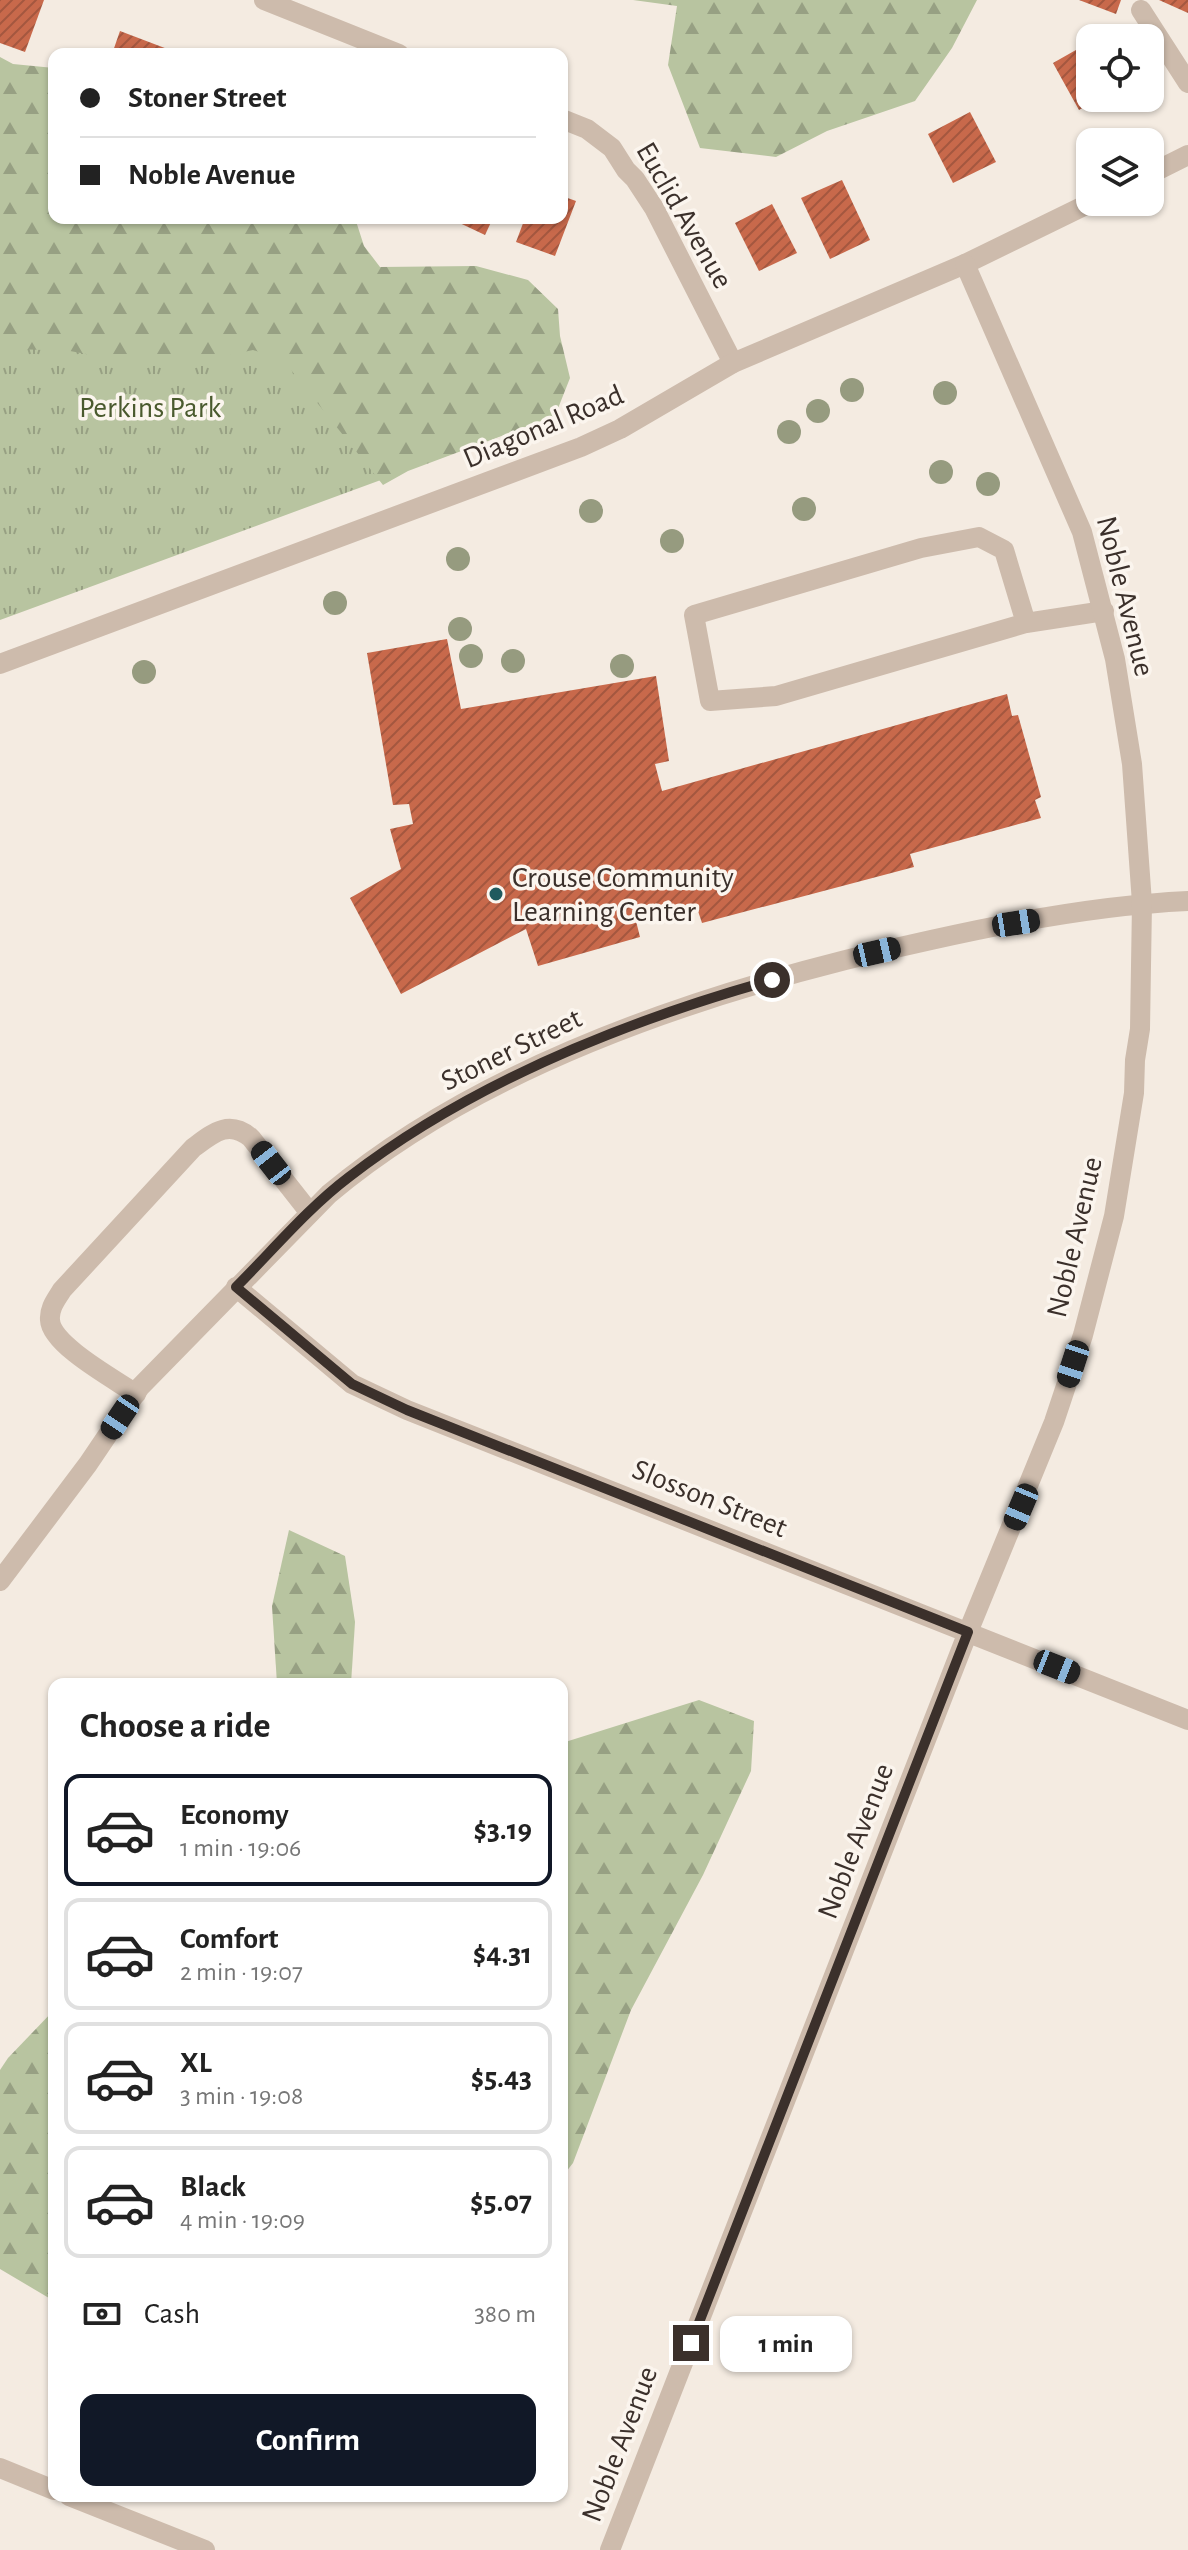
<!DOCTYPE html>
<html lang="en">
<head>
<meta charset="utf-8">
<style>
	:root { --surface:#fff; --page:#f2f2f2; --text:#222; --muted:#767676; --line:#e0e0e0; --accent:#111827 }
	body { margin:0; font-family:"Alegreya Sans",sans-serif; background:var(--page); color:var(--text); height:100vh; display:flex; flex-direction:column; font-size:30px; white-space:nowrap }
	* { box-sizing:border-box; margin:0 }
	p { font-size:26px; color:var(--muted) }
	.icon { flex:none; width:44px; height:44px; fill:none; stroke:currentColor; stroke-width:2; stroke-linecap:round; stroke-linejoin:round }
	.map { position:relative; flex:1; overflow:hidden }
	.panel { position:absolute; left:48px; top:1678px; width:520px; height:824px; display:flex; flex-direction:column; background:var(--surface); border-radius:16px; box-shadow:0 2px 6px #0004 }
	.panel>* { flex:none }
	.guide { position:absolute; left:48px; top:48px; width:520px; height:176px; border-radius:16px; box-shadow:0 2px 6px #0004; display:grid; align-content:center; height:176px; padding:0 32px; background:var(--surface) }
	.fabs { position:absolute; left:1076px; top:24px; display:grid; gap:16px }
	.fabs a { display:grid; place-items:center; width:88px; height:88px; border-radius:16px; background:var(--surface); box-shadow:0 2px 6px #0004; font-size:40px }
	.end { position:absolute; width:36px; height:36px; margin:-18px; border:10px solid #3b302b; background:#fff; box-shadow:0 0 0 4px #fff }
	.from { border-radius:50% }
	.bubble { position:absolute; height:56px; border-radius:16px; background:var(--surface); box-shadow:0 2px 6px #0004; font-size:26px; font-weight:600; line-height:56px; text-align:center }
	.car { position:absolute; width:24px; height:48px; margin:-24px -12px; border-radius:10px; box-shadow:0 0 6px 2px #0007; background:linear-gradient(#222 24%,#8ab4d8 0 40%,#222 0 76%,#8ab4d8 0 86%,#222 0) }
	.guide b { display:flex; align-items:center; gap:28px; height:76px; font-size:30px }
	.guide b+b { border-top:2px solid var(--line) }
	.guide i { width:20px; height:20px; background:var(--text) }
	ul { padding:0; list-style:none }
	li { display:flex; align-items:center; gap:24px; height:112px; margin:0 16px 12px; padding:0 16px; border:4px solid var(--line); border-radius:16px }
	li div { flex:1 }
	li b { display:block; font-size:30px }
	li em { font-style:normal; font-weight:600 }
	li.active { border-color:var(--accent) }
	li>.icon { width:72px; height:72px; stroke-width:1.5 }
	h2 { padding:0 32px; font-size:36px; line-height:96px }
	.pay { display:flex; align-items:center; gap:20px; height:88px; padding:0 32px; font-size:30px }
	.pay p { margin-inline-start:auto }
	.action { display:flex; gap:16px; margin-top:auto; padding:16px 32px }
	.action a { flex:1; height:92px; border-radius:16px; background:var(--accent); color:#fff; font-size:32px; font-weight:600; line-height:92px; text-align:center }
	.map>svg:first-child { display:block }
</style>
</head>
<body>
<div class="map">
<svg width="1188" height="2550" viewBox="0 0 1188 2550">
	<defs>
		<pattern id="grass-tufts" width="24" height="20" patternUnits="userSpaceOnUse" patternTransform="scale(2)"><rect width="24" height="20" fill="#b8c4a0"/><path d="M3 7l-1-3M5 7V3M7 7l1-3M15 17l-1-3M17 17v-4M19 17l1-3" fill="none" stroke="#97a083"/></pattern>
		<pattern id="forest-firs" width="22" height="20" patternUnits="userSpaceOnUse" patternTransform="scale(2)"><rect width="22" height="20" fill="#b8c4a0"/><path d="M5 1l3.5 6h-7zM16 11l3.5 6h-7z" fill="#97a083"/></pattern>
		<pattern id="building-hatch" width="6" height="6" patternUnits="userSpaceOnUse" patternTransform="scale(2)"><rect width="6" height="6" fill="#c8694b"/><path d="M-1 1l2-2M0 6l6-6M5 7l2-2" fill="none" stroke="#a4573f"/></pattern>
	</defs>
	<rect width="100%" height="100%" fill="#f4ebe1"/>
	<!-- grass -->
	<polygon fill="url(#grass-tufts)" points="0,191 54,218 70,218 559,406 555,416 0,620"/>
	<!-- forest -->
	<g fill="url(#forest-firs)">
		<polygon points="633,0 977,0 952,48 915,101 827,131 776,157 700,148 668,65 677,6"/>
		<polygon points="0,57 13,64 54,68 54,218 355,218 364,246 380,267 476,266 528,280 558,309 560,336 570,378 555,416 408,471 383,485 283,360 253,350 216,358 185,356 130,362 70,351 16,349 0,351"/>
		<polygon points="289,1530 345,1556 355,1622 351,1684 277,1684 272,1606"/>
		<polygon points="699,1700 754,1721 751,1771 703,1875 631,2010 573,2163 562,2177 562,1743"/>
		<polygon points="54,2010 54,2301 0,2269 0,2070 8,2058"/>
	</g>
	<!-- building -->
	<g fill="url(#building-hatch)">
		<polygon points="0,0 44,0 25,52 0,43"/>
		<polygon points="1079,0 1121,0 1116,14"/>
		<polygon points="1159,0 1188,0 1188,13"/>
		<polygon points="120,31 170,50 168,54 112,54"/>
		<polygon points="1090,42 1090,98 1100,98 1079,110 1053,63"/>
		<polygon points="970,112 996,162 953,183 928,134"/>
		<polygon points="842,180 870,240 830,259 801,198"/>
		<polygon points="562,196 576,201 555,256 516,242 525,218 562,218"/>
		<polygon points="772,204 797,253 759,271 735,223"/>
		<polygon points="449,218 493,218 485,235"/>
		<polygon points="447,639 461,709 656,676 669,761 655,764 662,791 1007,694 1012,716 1018,715 1041,797 1035,800 1041,818 910,854 914,867 702,923 698,911 678,917 676,906 655,912 652,904 633,909 640,937 538,966 526,929 401,994 350,898 401,869 390,829 413,824 409,804 393,805 367,653"/>
	</g>
	<g fill="none" stroke-linecap="round" stroke-linejoin="round">
		<!-- minor -->
		<g stroke="#cdbbac" stroke-width="20">
			<polyline points="264,0 399,54"/>
			<polyline points="1141,10 1188,83"/>
			<polyline points="562,119 587,129 612,148 626,170 635,179 654,208 733,363"/>
			<polyline points="1150,174 1188,155"/>
			<polyline points="1026,623 1004,550 979,537 921,548 694,615 710,701 776,696 1026,623 1104,611"/>
			<polyline points="0,664 581,447 620,429 733,363 965,264 1092,202"/>
			<polyline points="236,1287 352,1384 407,1410 1188,1720"/>
			<path d="M136,1394C116,1380 51,1345 50,1320C49,1308 56,1300 62,1290L193,1148C213,1133 229,1119 251,1138L310,1213"/>
			<path d="M0,1581L88,1464L140,1387L329,1194C491,1058 728,984 931,940C1015,921 1102,905 1188,901"/>
			<polyline points="0,2468 54,2490"/>
			<polyline points="69,2496 205,2550"/>
			<polyline points="610,2550 968,1632 1054,1422 1083,1335 1114,1216 1134,1093 1135,1060 1140,1029 1142,903 1132,764 1115,659 1082,532 965,264"/>
		</g>
	</g>
	<!-- trees -->
	<g fill="#969b7f">
		<circle cx="852" cy="390" r="12"/>
		<circle cx="945" cy="393" r="12"/>
		<circle cx="818" cy="411" r="12"/>
		<circle cx="789" cy="432" r="12"/>
		<circle cx="941" cy="472" r="12"/>
		<circle cx="988" cy="484" r="12"/>
		<circle cx="804" cy="509" r="12"/>
		<circle cx="591" cy="511" r="12"/>
		<circle cx="672" cy="541" r="12"/>
		<circle cx="458" cy="559" r="12"/>
		<circle cx="335" cy="603" r="12"/>
		<circle cx="460" cy="629" r="12"/>
		<circle cx="471" cy="656" r="12"/>
		<circle cx="513" cy="661" r="12"/>
		<circle cx="622" cy="666" r="12"/>
		<circle cx="144" cy="672" r="12"/>
	</g>
	<g fill="none" stroke-linecap="round" stroke-linejoin="round">
		<!-- route -->
		<path stroke="#3b302b" stroke-width="10" d="M691,2343L968,1632L407,1410L352,1384L236,1287C273,1250 308,1208 349,1177C471,1083 626,1021 772,980"/>
	</g>
	<!-- markers -->
	<circle fill="#1f5a5e" stroke="#fbf5ee" stroke-width="3" cx="496" cy="894" r="8"/>
	<g text-anchor="middle" stroke-width="7" stroke-linejoin="round" paint-order="stroke">
		<!-- street labels -->
		<g font-size="30" fill="#3b302b" stroke="#fbf5ee">
			<text transform="translate(685 215) rotate(60)" y="10">Euclid Avenue</text>
			<text transform="translate(543 426) rotate(-23)" y="10">Diagonal Road</text>
			<text transform="translate(1126 596) rotate(76)" y="10">Noble Avenue</text>
			<text transform="translate(511 1049) rotate(-26)" y="10">Stoner Street</text>
			<text transform="translate(1074 1237) rotate(-77)" y="10">Noble Avenue</text>
			<text transform="translate(710 1498) rotate(22)" y="10">Slosson Street</text>
			<text transform="translate(855 1841) rotate(-69)" y="10">Noble Avenue</text>
			<text transform="translate(619 2444) rotate(-69)" y="10">Noble Avenue</text>
		</g>
		<!-- park labels -->
		<g font-size="30" fill="#4a5a2e" stroke="#fbf5ee">
			<text x="150" y="417">Perkins Park</text>
		</g>
		<!-- poi labels -->
		<g font-size="30" fill="#3b302b" stroke="#fbf5ee" text-anchor="start">
			<text x="512" y="887">Crouse Community<tspan x="512" dy="34">Learning Center</tspan></text>
		</g>
	</g>
</svg>
<div class="fabs">
<a><svg class="icon" aria-label="locate" viewBox="0 0 24 24"><circle cx="12" cy="12" r="6"/><path d="M12 2v4M12 18v4M2 12h4M18 12h4"/></svg></a>
<a><svg class="icon" aria-label="layers" viewBox="0 0 24 24"><path d="M12 4l9 5-9 5-9-5zM3 14l9 5 9-5"/></svg></a>
</div>
<i class="end from" style="left:772px;top:980px"></i>
<i class="end" style="left:691px;top:2343px"></i>
<div class="bubble" style="left:720px;top:2316px;width:132px">1 min</div>
<i class="car" style="left:1016px;top:923px;rotate:81deg"></i>
<i class="car" style="left:877px;top:952px;rotate:77deg"></i>
<i class="car" style="left:271px;top:1163px;rotate:322deg"></i>
<i class="car" style="left:1073px;top:1364px;rotate:198deg"></i>
<i class="car" style="left:120px;top:1417px;rotate:214deg"></i>
<i class="car" style="left:1021px;top:1507px;rotate:203deg"></i>
<i class="car" style="left:1057px;top:1667px;rotate:112deg"></i>
<div class="guide">
<b><i class="from"></i>Stoner Street</b>
<b><i></i>Noble Avenue</b>
</div>
<section class="panel">
<h2>Choose a ride</h2>
<ul>
<li class="active"><svg class="icon" aria-label="car" viewBox="0 0 24 24"><path d="M5 17H2v-5l4-1 3-4h7l3 4 3 1v5h-3M9 17h6M6 11h13"/><circle cx="7" cy="17" r="2"/><circle cx="17" cy="17" r="2"/></svg><div><b>Economy</b><p>1 min · 19:06</p></div><em>$3.19</em></li>
<li><svg class="icon" aria-label="car" viewBox="0 0 24 24"><path d="M5 17H2v-5l4-1 3-4h7l3 4 3 1v5h-3M9 17h6M6 11h13"/><circle cx="7" cy="17" r="2"/><circle cx="17" cy="17" r="2"/></svg><div><b>Comfort</b><p>2 min · 19:07</p></div><em>$4.31</em></li>
<li><svg class="icon" aria-label="car" viewBox="0 0 24 24"><path d="M5 17H2v-5l4-1 3-4h7l3 4 3 1v5h-3M9 17h6M6 11h13"/><circle cx="7" cy="17" r="2"/><circle cx="17" cy="17" r="2"/></svg><div><b>XL</b><p>3 min · 19:08</p></div><em>$5.43</em></li>
<li><svg class="icon" aria-label="car" viewBox="0 0 24 24"><path d="M5 17H2v-5l4-1 3-4h7l3 4 3 1v5h-3M9 17h6M6 11h13"/><circle cx="7" cy="17" r="2"/><circle cx="17" cy="17" r="2"/></svg><div><b>Black</b><p>4 min · 19:09</p></div><em>$5.07</em></li>
</ul>
<div class="pay"><svg class="icon" aria-label="cash" viewBox="0 0 24 24"><path d="M3 7h18v10H3z"/><circle cx="12" cy="12" r="2"/></svg>Cash<p>380 m</p></div>
<div class="action"><a>Confirm</a></div>
</section>
</div>
</body>
</html>
